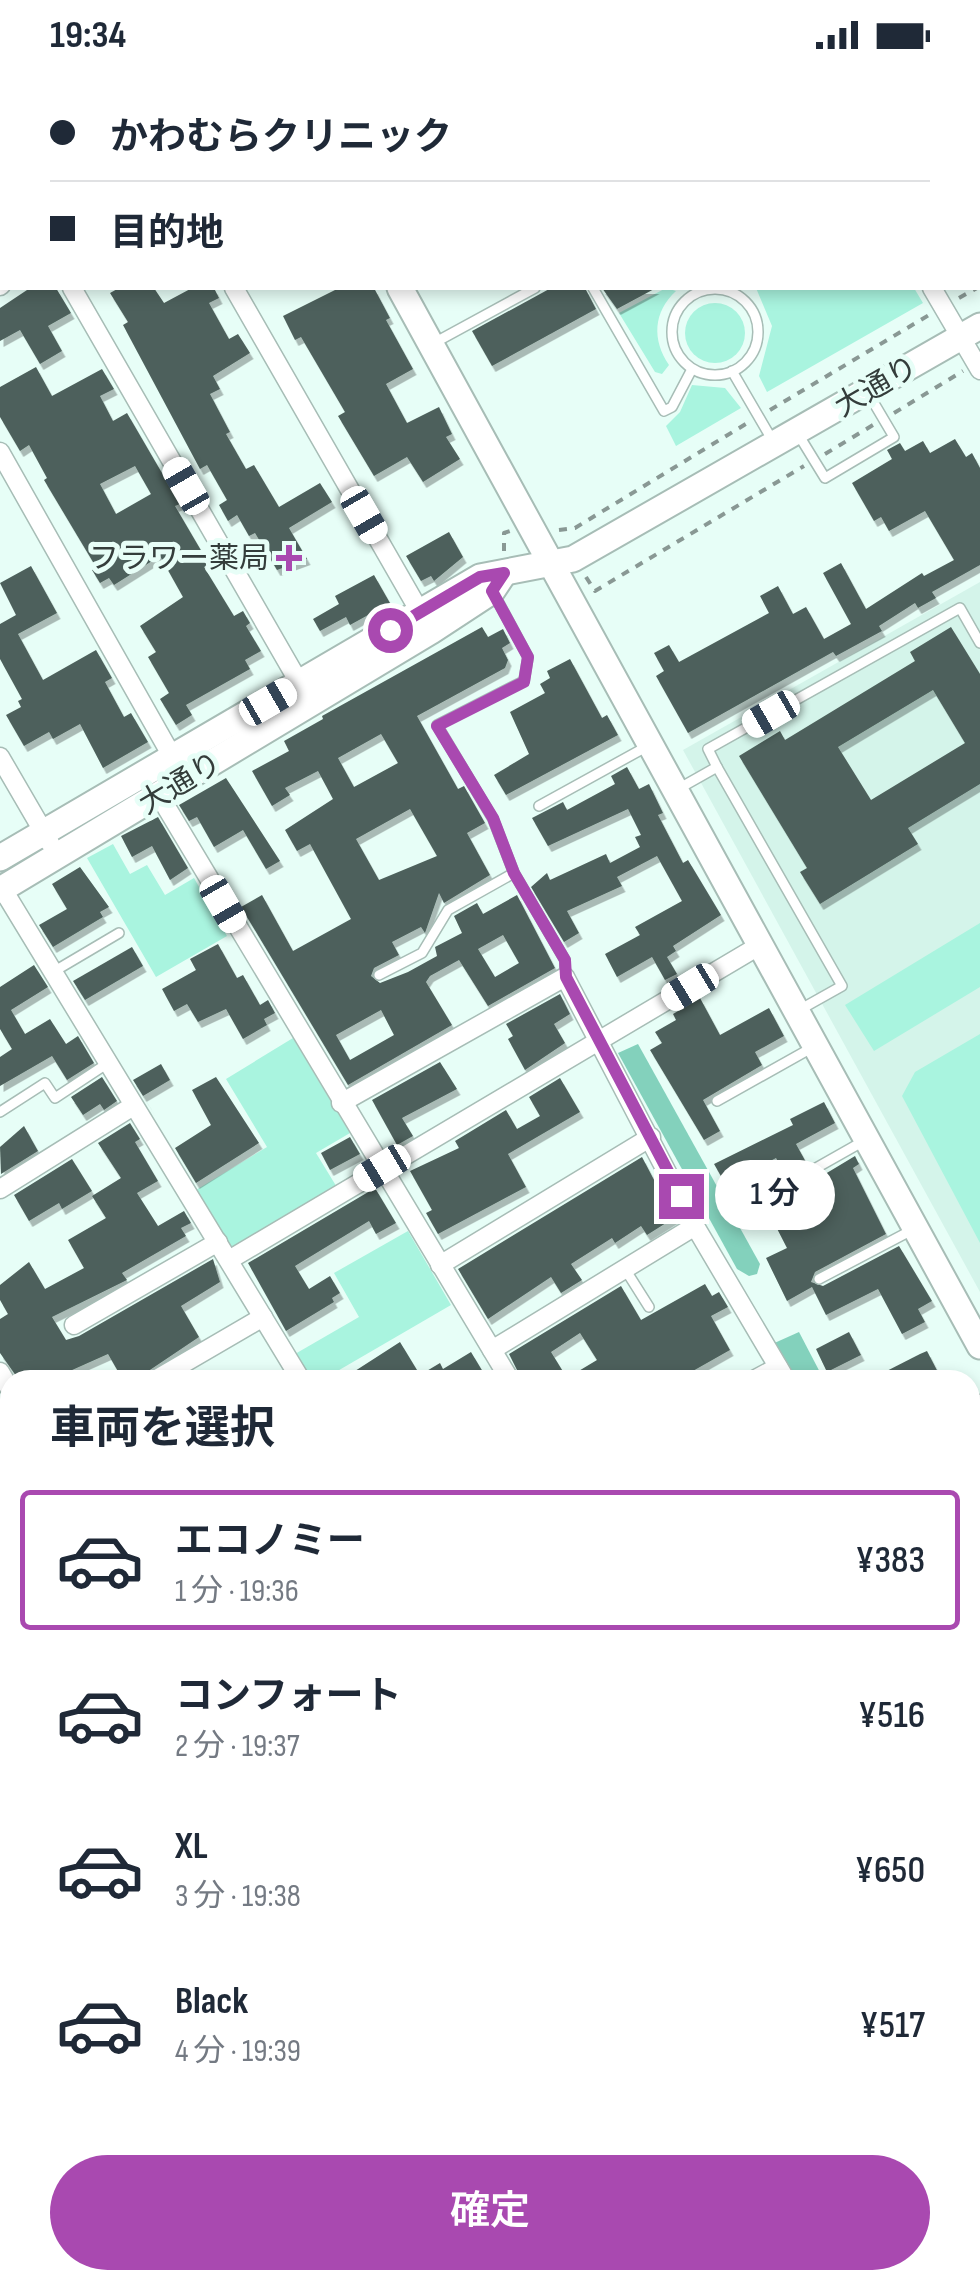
<!DOCTYPE html>
<html lang="ja">
<head>
<meta charset="utf-8">
<style>
	:root { --surface:#fff; --page:#f2f2f3; --text:#1f2937; --muted:#747a83; --line:#e0e1e3; --accent:#a949b0 }
	body { margin:0; font-family:"Sofia Sans Condensed","Noto Sans JP",sans-serif; background:var(--page); color:var(--text); height:100vh; display:flex; flex-direction:column; font-size:38px; white-space:nowrap }
	* { box-sizing:border-box; margin:0 }
	p { font-size:32px; color:var(--muted) }
	.icon { flex:none; width:55px; height:55px; fill:none; stroke:currentColor; stroke-width:2; stroke-linecap:round; stroke-linejoin:round }
	.map { position:relative; flex:1; overflow:hidden }
	.panel { position:absolute; left:0px; top:1300px; width:980px; height:920px; display:flex; flex-direction:column; background:var(--surface); border-radius:30px 30px 0 0; box-shadow:0 5px 15px #0003 }
	.panel>* { flex:none }
	.hud { position:absolute; left:0px; top:0px; width:980px; height:220px; box-shadow:0 5px 15px #0003; display:grid; align-content:center; height:220px; padding:0 50px; background:var(--surface) }
	.end { position:absolute; width:45px; height:45px; margin:-22px; border:12px solid #a949b0; background:#fff; box-shadow:0 0 0 5px #fff }
	.from { border-radius:50% }
	.bubble { position:absolute; height:70px; border-radius:35px; background:var(--surface); box-shadow:0 5px 15px #0003; font-size:32px; font-weight:600; line-height:70px; text-align:center }
	.car { position:absolute; width:30px; height:60px; margin:-30px -15px; border-radius:12px; box-shadow:0 0 8px 2px #0007; background:linear-gradient(#fff 24%,#345 0 40%,#fff 0 76%,#345 0 86%,#fff 0) }
	.hud b { display:flex; align-items:center; gap:35px; height:95px; font-size:38px }
	.hud b+b { border-top:2px solid var(--line) }
	.hud i { width:25px; height:25px; background:var(--text) }
	ul { padding:0; list-style:none }
	li { display:flex; align-items:center; gap:30px; height:140px; margin:0 20px 15px; padding:0 30px; border:5px solid transparent; border-radius:10px }
	li div { flex:1 }
	li b { display:block; font-size:38px }
	li em { font-style:normal; font-weight:600 }
	li.active { border-color:var(--accent) }
	li>.icon { width:90px; height:90px; stroke-width:1.5 }
	h2 { padding:0 50px; font-size:45px; line-height:120px }
	.button { display:flex; gap:20px; margin-top:auto; padding:20px 50px }
	.button a { flex:1; height:115px; border-radius:60px; background:var(--accent); color:#fff; font-size:40px; font-weight:600; line-height:115px; text-align:center }
	.status { display:flex; justify-content:space-between; align-items:center; height:70px; padding:0 50px; background:var(--surface); direction:ltr }
	.status svg { height:28px; fill:currentColor }
	.map>svg:first-child { display:block }
</style>
</head>
<body>
<div class="status"><b>19:34</b><svg viewBox="0 0 49 12"><path d="M0 12V9h3v3zM5 12V6h3v6zM10 12V3h3v9zM15 12V0h3v12zM26 1h20v11H26zM47 4h2v5h-2z"/></svg></div>
<div class="map">
<svg width="980" height="2220" viewBox="0 0 980 2220">
	<defs>
		<filter id="shadow"><feDropShadow dx="3.5" dy="6" stdDeviation="0" flood-color="#0004"/></filter>
	</defs>
	<rect width="100%" height="100%" fill="#e7fef7"/>
	<!-- built -->
	<polygon fill="#d4f4ea" points="980,512 980,1222 683,680"/>
	<!-- green -->
	<g fill="#a9f4df">
		<path d="M666,218L676,221C653,242 652,270 669,295L662,304L655,302L619,243Z"/>
		<polygon points="756,218 914,218 923,233 767,322 759,306 772,256"/>
		<circle cx="715" cy="263" r="30"/>
		<polygon points="692,315 725,318 741,338 676,376 666,356 680,342"/>
		<polygon points="113,774 130,804 147,795 165,825 194,808 227,866 156,907 87,788"/>
		<polygon points="980,853 980,917 874,981 845,935"/>
		<polygon points="980,964 980,1173 902,1026 915,1002"/>
		<polygon points="293,968 350,1063 316,1083 338,1119 233,1181 196,1120 267,1077 226,1009"/>
		<polygon points="408,1161 451,1235 322,1310 310,1310 295,1284 359,1247 334,1203"/>
	</g>
	<!-- forest -->
	<g fill="#83d1bc">
		<polygon points="638,974 760,1194 757,1204 749,1206 737,1199 618,983"/>
		<polygon points="799,1262 824,1310 791,1310 770,1275"/>
	</g>
	<!-- building -->
	<g fill="#4d615b" fill-rule="evenodd" filter="url(#shadow)">
		<polygon points="30,218 56,218 71,243 48,256 62,281 40,294 20,260 0,271 0,238"/>
		<polygon points="119,218 154,218 164,233 192,218 214,218 219,228 209,233 229,269 238,264 250,283 213,306 220,319 210,324 230,362 226,364 246,399 254,395 279,437 320,413 332,432 289,458 307,489 277,500 255,463 249,466 237,445 228,451 219,435 227,430 207,395 200,399 123,255 128,252 110,223"/>
		<polygon points="339,218 374,218 390,248 386,250 413,299 386,314 407,353 439,337 452,364 446,367 460,389 423,412 407,387 374,406 338,346 345,342 301,267 295,270 283,246"/>
		<polygon points="551,218 585,218 596,239 492,296 472,261"/>
		<polygon points="602,218 656,218 617,239"/>
		<path d="M36,297L52,326L102,299L114,319L100,326L113,351L127,343L180,434L175,436L209,494L204,497L234,546L243,541L250,553L246,556L261,581L245,590L250,599L186,635L192,645L176,655L160,629L169,623L148,587L156,582L140,556L183,527L160,486L114,515L109,508L100,513L92,500L96,497L44,410L47,408L29,375L20,381L0,347V317ZM135,396L151,424L116,444L100,414Z"/>
		<polygon points="955,369 966,387 972,383 980,398 980,495 932,522 936,528 918,538 915,533 879,556 882,561 836,586 833,582 688,663 656,606 664,601 654,583 669,575 679,592 769,543 760,526 778,516 793,544 806,537 824,569 851,554 823,503 841,493 866,539 922,503 924,506 954,490 925,441 889,461 881,447 874,451 852,413 892,389 887,380 900,373 905,381 923,371 930,383"/>
		<polygon points="449,462 463,487 434,511 431,506 421,511 406,486"/>
		<polygon points="31,496 57,543 18,564 43,610 96,580 112,608 105,612 124,647 131,643 148,672 103,698 80,654 53,669 49,662 24,676 6,645 21,637 18,631 22,629 0,589 0,554 16,545 0,513"/>
		<polygon points="374,505 390,533 350,555 346,547 320,561 313,549 339,534 335,526"/>
		<path d="M482,557L488,567L503,559L510,573L502,578L508,590L505,598L417,646L458,719L464,716L485,753L467,763L490,805L444,833L439,823L425,863L421,857L392,872L399,885L374,898L371,906L380,913L408,902L437,886L435,877L462,863L454,846L477,833L483,844L517,825L555,898L488,936L459,890L430,906L426,912L452,955L348,1015L241,837L262,825L293,881L351,849L310,774L297,781L285,760L333,729L318,701L285,718L290,725L272,736L252,701L289,681L284,671L323,649L322,646ZM381,664L398,693L354,717L338,688ZM410,739L437,786L379,810L356,769ZM503,865L519,893L495,907L478,879ZM381,940L394,965L350,990L336,965Z"/>
		<path d="M951,557L980,604V714L908,758L918,774L820,834L800,802L807,798L739,686L780,661L785,670L915,591L910,582ZM933,620L965,673L871,730L838,677Z"/>
		<polygon points="570,589 602,648 607,645 618,665 506,725 494,705 529,684 510,642 545,623 540,614 550,608 547,601"/>
		<polygon points="627,697 639,719 649,714 663,743 658,745 683,793 688,790 721,845 673,876 676,881 667,887 677,904 665,910 652,887 617,907 605,884 640,865 635,857 682,831 657,786 617,807 622,816 567,841 579,863 564,872 531,817 547,803 550,810 606,784 610,793 640,777 635,767 641,765 628,739 548,776 532,748 563,732 567,740 615,714 611,706"/>
		<polygon points="226,708 280,791 266,799 243,760 214,777 197,747 189,751 179,735"/>
		<polygon points="158,747 188,798 170,810 152,776 132,787 121,766"/>
		<polygon points="80,797 109,837 100,842 103,847 53,877 39,855 67,839 52,814"/>
		<polygon points="218,874 237,908 243,905 260,935 268,930 275,943 264,949 267,955 243,969 226,939 198,952 187,934 174,941 162,919 196,900 190,889"/>
		<polygon points="132,877 143,896 85,930 73,911"/>
		<polygon points="34,895 48,917 11,940 25,964 50,949 66,974 78,966 94,993 67,1010 52,986 0,1016 0,987 12,979 0,959 0,917"/>
		<polygon points="560,924 570,944 554,954 565,973 525,1000 508,969 513,966 506,954"/>
		<polygon points="700,928 720,965 769,938 784,966 755,982 762,995 703,1030 720,1061 704,1070 650,980 662,973 655,962 676,950 673,944"/>
		<polygon points="440,992 457,1019 402,1048 413,1066 397,1075 372,1030"/>
		<polygon points="161,994 170,1010 143,1026 155,1045 133,1010"/>
		<polygon points="102,1007 117,1031 104,1040 100,1034 83,1045 71,1027"/>
		<polygon points="216,1007 259,1073 196,1113 175,1078 211,1055 192,1020"/>
		<polygon points="560,1008 580,1042 508,1084 526,1117 438,1164 426,1143 432,1140 410,1101 459,1078 455,1071 506,1040 517,1059 540,1046 529,1027"/>
		<polygon points="824,1032 835,1053 796,1074 807,1094 786,1106 776,1088 726,1115 714,1094 793,1055 790,1049"/>
		<polygon points="130,1053 140,1069 135,1072 158,1111 137,1123 158,1156 184,1141 191,1153 181,1158 186,1166 122,1203 127,1210 52,1247 66,1270 79,1266 213,1189 220,1212 181,1236 199,1267 135,1310 123,1310 108,1284 61,1305 64,1310 19,1310 0,1283 0,1249 8,1244 0,1230 0,1215 29,1192 45,1219 84,1198 68,1170 106,1148 92,1126 121,1108 98,1073"/>
		<polygon points="24,1056 38,1081 1,1104 0,1077"/>
		<polygon points="350,1067 360,1084 330,1100 321,1083"/>
		<polygon points="855,1086 859,1094 853,1098 886,1164 815,1202 811,1212 823,1216 899,1176 932,1231 918,1239 925,1252 902,1264 878,1219 826,1245 812,1217 787,1231 766,1188 787,1178 767,1139"/>
		<polygon points="642,1087 674,1148 647,1165 641,1156 615,1173 612,1168 571,1194 582,1210 561,1223 551,1207 488,1249 458,1199"/>
		<polygon points="72,1089 92,1121 62,1139 59,1133 29,1151 14,1125"/>
		<polygon points="375,1118 396,1153 376,1164 369,1151 295,1196 309,1219 330,1206 340,1223 332,1228 334,1232 286,1261 248,1193"/>
		<path d="M705,1214L712,1226L719,1222L728,1237L711,1246L730,1280L677,1310H638L632,1300L616,1310H522L509,1284L621,1216L641,1250ZM580,1263L597,1290L567,1308L551,1282Z"/>
		<polygon points="849,1262 861,1285 827,1302 816,1279"/>
		<polygon points="400,1272 420,1305 440,1293 443,1299 471,1282 483,1302 468,1310 341,1310"/>
		<polygon points="927,1281 942,1310 869,1310 920,1284"/>
	</g>
	<g fill="none" stroke-linecap="round" stroke-linejoin="round">
		<!-- lane casing -->
		<g stroke="#a7bdb6" stroke-width="12">
			<g id="lane">
				<polyline points="593,218 664,341 672,337 692,299"/>
				<circle cx="715" cy="262" r="43"/>
				<polyline points="434,273 535,218"/>
				<polyline points="732,301 774,373"/>
				<polyline points="798,364 825,408 894,367 868,323"/>
				<polyline points="493,522 528,587 524,611 437,655 493,749 514,803 565,890 565,907"/>
				<polyline points="717,697 708,679 960,538 980,573"/>
				<polyline points="678,719 717,697 842,916 801,939"/>
				<polyline points="539,736 646,677"/>
				<polyline points="53,902 119,863"/>
				<polyline points="379,905 422,883 448,840 514,803"/>
				<polyline points="717,1031 815,976"/>
				<polyline points="0,1042 45,1013 55,1028 108,993"/>
				<polyline points="756,1132 862,1072"/>
				<polyline points="625,1199 649,1237"/>
				<polyline points="819,1209 914,1159"/>
				<polyline points="970,1615 980,1601"/>
				<polyline points="21,2210 25,2220"/>
				<polyline points="785,2210 788,2220"/>
				<polyline points="84,2220 110,2210"/>
			</g>
		</g>
		<!-- street casing -->
		<g stroke="#a7bdb6" stroke-width="21">
			<g id="street">
				<polyline points="109,0 111,2"/>
				<polyline points="804,0 805,2"/>
				<polyline points="375,2 379,0"/>
				<polyline points="0,91 2,96"/>
				<polyline points="0,216 2,214"/>
				<polyline points="72,218 300,614"/>
				<polyline points="234,218 420,542"/>
				<polyline points="932,218 980,300"/>
				<polyline points="0,382 173,688"/>
				<polyline points="0,687 50,773"/>
				<polyline points="159,725 510,1310"/>
				<polyline points="2,818 301,1310"/>
				<polyline points="341,1033 565,907 695,1156 786,1310"/>
				<polyline points="0,1119 133,1036"/>
				<polyline points="229,1190 762,874"/>
				<polyline points="440,1195 651,1067"/>
				<polyline points="74,1255 218,1172"/>
				<polyline points="492,1280 695,1156"/>
				<polyline points="0,1302 10,1319"/>
				<polyline points="155,1310 263,1247"/>
				<polyline points="754,1310 778,1297"/>
				<polyline points="970,1340 980,1334"/>
				<polyline points="0,1405 10,1421"/>
				<polyline points="970,1689 980,1683"/>
				<polyline points="970,1811 980,1828"/>
				<polyline points="970,1870 980,1864"/>
				<polyline points="0,1920 10,1914"/>
				<polyline points="970,2052 980,2046"/>
				<polyline points="970,2127 980,2128"/>
				<polyline points="0,2162 10,2177"/>
				<polyline points="673,2210 677,2220"/>
			</g>
		</g>
		<!-- secondary casing -->
		<g stroke="#a7bdb6" stroke-width="29">
			<g id="secondary">
				<polyline points="281,0 282,2"/>
				<polyline points="400,218 980,1276"/>
				<polyline points="0,788 480,507 573,489 980,256"/>
				<polyline points="0,820 431,561 492,521 504,503"/>
				<polyline points="0,2004 10,2021"/>
				<polyline points="124,2210 130,2220"/>
			</g>
		</g>
		<!-- path -->
		<g stroke="#899894" stroke-width="4" stroke-dasharray="8 8" stroke-linecap="butt">
			<polyline points="959,228 977,218"/>
			<polyline points="770,340 929,245"/>
			<polyline points="894,343 963,301"/>
			<polyline points="825,384 873,355"/>
			<polyline points="559,460 575,458 749,352"/>
			<polyline points="504,481 504,463 510,461"/>
			<polyline points="586,507 595,521 804,396"/>
		</g>
		<!-- lane -->
		<use href="#lane" stroke="#fff" stroke-width="9"/>
		<!-- street -->
		<use href="#street" stroke="#fff" stroke-width="18"/>
		<!-- secondary -->
		<use href="#secondary" stroke="#fff" stroke-width="25"/>
	</g>
	<g fill="none" stroke-linecap="round" stroke-linejoin="round">
		<!-- route -->
		<polyline stroke="#a949b0" stroke-width="12" points="390,560 480,507 504,503 492,521 528,587 524,612 437,656 493,748 514,803 565,890 566,907 681,1126"/>
	</g>
	<!-- markers -->
	<path fill="#a949b0" stroke="#e7fef7" stroke-width="4" d="M284 473h10v10h10v10h-10v10h-10v-10h-10v-10h10z"/>
	<g text-anchor="middle" stroke-width="10" stroke-linejoin="round" paint-order="stroke">
		<!-- street labels -->
		<g font-size="30" fill="#343d3b" stroke="#e7fef7">
			<text transform="translate(876 316) rotate(-30)" y="10">大通り</text>
			<text transform="translate(180 713) rotate(-31)" y="10">大通り</text>
		</g>
		<!-- poi labels -->
		<g font-size="30" fill="#343d3b" stroke="#e7fef7" text-anchor="end">
			<text x="269" y="498">フラワー薬局</text>
		</g>
	</g>
</svg>
<i class="end from" style="left:390px;top:560px"></i>
<i class="end" style="left:681px;top:1126px"></i>
<div class="bubble" style="left:715px;top:1090px;width:120px">1 分</div>
<i class="car" style="left:186px;top:416px;rotate:330deg"></i>
<i class="car" style="left:364px;top:445px;rotate:150deg"></i>
<i class="car" style="left:268px;top:632px;rotate:60deg"></i>
<i class="car" style="left:771px;top:644px;rotate:240deg"></i>
<i class="car" style="left:223px;top:834px;rotate:150deg"></i>
<i class="car" style="left:690px;top:917px;rotate:239deg"></i>
<i class="car" style="left:382px;top:1098px;rotate:239deg"></i>
<div class="hud">
<b><i class="from"></i>かわむらクリニック</b>
<b><i></i>目的地</b>
</div>
<section class="panel">
<h2>車両を選択</h2>
<ul>
<li class="active"><svg class="icon" aria-label="car" viewBox="0 0 24 24"><path d="M5 17H2v-5l4-1 3-4h7l3 4 3 1v5h-3M9 17h6M6 11h13"/><circle cx="7" cy="17" r="2"/><circle cx="17" cy="17" r="2"/></svg><div><b>エコノミー</b><p>1 分 · 19:36</p></div><em>¥383</em></li>
<li><svg class="icon" aria-label="car" viewBox="0 0 24 24"><path d="M5 17H2v-5l4-1 3-4h7l3 4 3 1v5h-3M9 17h6M6 11h13"/><circle cx="7" cy="17" r="2"/><circle cx="17" cy="17" r="2"/></svg><div><b>コンフォート</b><p>2 分 · 19:37</p></div><em>¥516</em></li>
<li><svg class="icon" aria-label="car" viewBox="0 0 24 24"><path d="M5 17H2v-5l4-1 3-4h7l3 4 3 1v5h-3M9 17h6M6 11h13"/><circle cx="7" cy="17" r="2"/><circle cx="17" cy="17" r="2"/></svg><div><b>XL</b><p>3 分 · 19:38</p></div><em>¥650</em></li>
<li><svg class="icon" aria-label="car" viewBox="0 0 24 24"><path d="M5 17H2v-5l4-1 3-4h7l3 4 3 1v5h-3M9 17h6M6 11h13"/><circle cx="7" cy="17" r="2"/><circle cx="17" cy="17" r="2"/></svg><div><b>Black</b><p>4 分 · 19:39</p></div><em>¥517</em></li>
</ul>
<div class="button"><a>確定</a></div>
</section>
</div>
</body>
</html>
